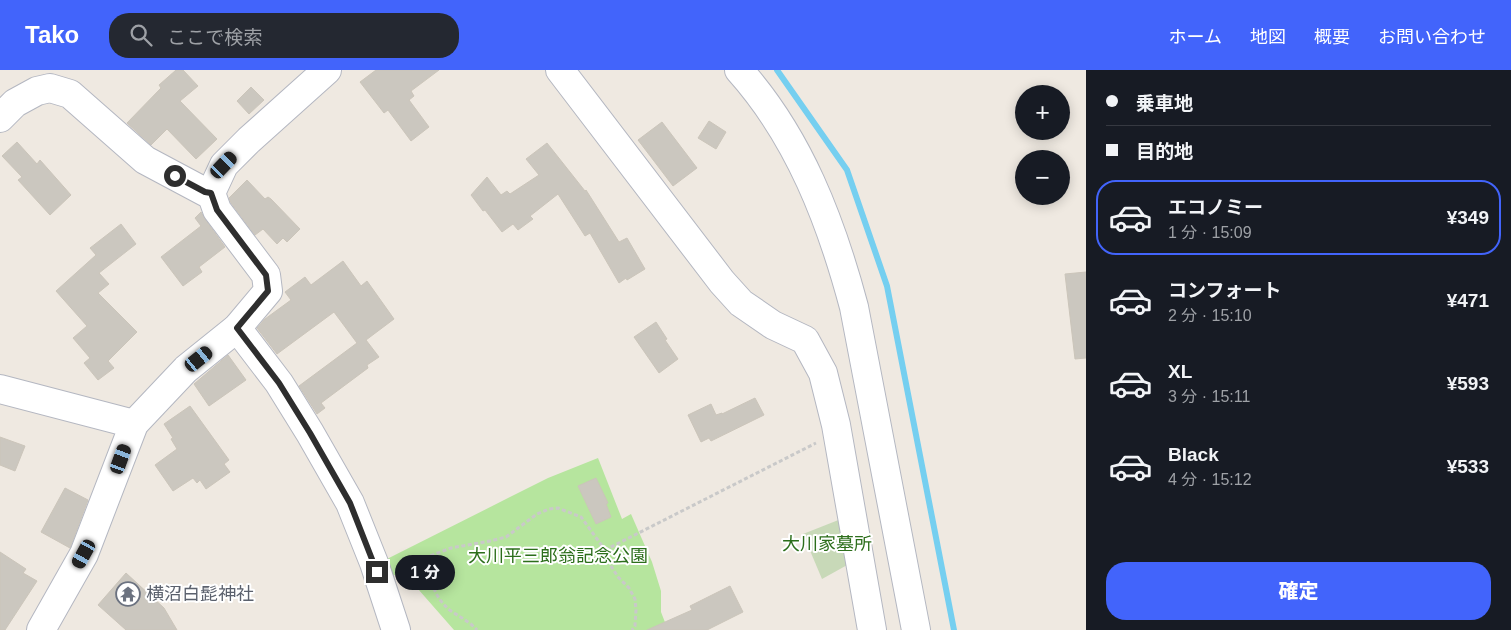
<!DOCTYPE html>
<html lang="ja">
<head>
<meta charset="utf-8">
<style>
	:root { --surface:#171b24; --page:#242831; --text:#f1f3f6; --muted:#9ea1a6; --line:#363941; --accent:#4264fb }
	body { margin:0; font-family:Arial,"Noto Sans JP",sans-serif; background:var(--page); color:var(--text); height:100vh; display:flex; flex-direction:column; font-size:19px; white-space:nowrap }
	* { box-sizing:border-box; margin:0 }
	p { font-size:16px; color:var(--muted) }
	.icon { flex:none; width:28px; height:28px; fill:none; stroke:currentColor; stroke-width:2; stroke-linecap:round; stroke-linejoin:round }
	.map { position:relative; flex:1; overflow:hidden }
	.details { display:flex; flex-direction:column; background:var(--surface); width:425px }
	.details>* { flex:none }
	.guide { display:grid; align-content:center; height:110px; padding:0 20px; background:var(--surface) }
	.fabs { position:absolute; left:1015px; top:15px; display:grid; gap:10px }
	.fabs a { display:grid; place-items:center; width:55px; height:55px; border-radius:50%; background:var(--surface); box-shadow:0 2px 12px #0003; font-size:25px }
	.end { position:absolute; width:22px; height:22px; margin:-11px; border:6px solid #2e2e2e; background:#fff; box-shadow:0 0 0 2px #fff }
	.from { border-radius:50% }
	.bubble { position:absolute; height:35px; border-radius:18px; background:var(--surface); box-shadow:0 2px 12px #0003; font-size:16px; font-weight:800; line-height:35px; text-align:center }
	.car { position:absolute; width:15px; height:30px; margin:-15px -8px; border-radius:6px; box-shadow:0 0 4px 1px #0007; background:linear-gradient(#222 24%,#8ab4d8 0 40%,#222 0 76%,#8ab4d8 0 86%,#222 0) }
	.guide b { display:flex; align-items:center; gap:18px; height:48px; font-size:19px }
	.guide b+b { border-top:1px solid var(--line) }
	.guide i { width:12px; height:12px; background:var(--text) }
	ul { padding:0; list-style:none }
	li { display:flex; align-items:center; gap:15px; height:75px; margin:0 10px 8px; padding:0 10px; border:2px solid transparent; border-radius:20px }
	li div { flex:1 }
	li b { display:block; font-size:19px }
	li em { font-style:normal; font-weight:800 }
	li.current { border-color:var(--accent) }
	li>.icon { width:45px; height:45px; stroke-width:1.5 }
	.primary-button { display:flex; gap:10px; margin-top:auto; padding:10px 20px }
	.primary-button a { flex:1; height:58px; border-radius:20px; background:var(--accent); color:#fff; font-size:20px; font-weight:800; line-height:58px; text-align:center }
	header { display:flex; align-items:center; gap:30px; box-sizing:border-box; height:70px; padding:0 25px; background:var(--accent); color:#fff }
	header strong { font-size:24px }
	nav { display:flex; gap:28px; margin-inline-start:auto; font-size:18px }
	.search { width:350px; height:45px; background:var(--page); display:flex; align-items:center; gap:12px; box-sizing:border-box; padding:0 18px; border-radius:20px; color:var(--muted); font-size:19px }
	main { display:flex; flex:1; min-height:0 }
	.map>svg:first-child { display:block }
</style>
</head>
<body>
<header>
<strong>Tako</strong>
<div class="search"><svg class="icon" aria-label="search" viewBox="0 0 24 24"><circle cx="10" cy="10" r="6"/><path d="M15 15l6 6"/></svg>ここで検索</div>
<nav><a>ホーム</a><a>地図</a><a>概要</a><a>お問い合わせ</a></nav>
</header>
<main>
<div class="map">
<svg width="1086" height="560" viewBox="0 0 1086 560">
	<rect width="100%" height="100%" fill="#efe9e1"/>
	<!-- green -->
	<polygon fill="#b6e59e" points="598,388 622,449 631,444 652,492 661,521 661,542 668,560 454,560 418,519 401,502 384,510 377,494 548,408"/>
	<!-- cemetery -->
	<polygon fill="#c8d9b8" points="841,449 849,494 822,509 803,464"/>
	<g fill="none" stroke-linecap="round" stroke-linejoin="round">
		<!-- stream -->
		<polyline stroke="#75cff0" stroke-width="6" points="777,0 847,100 887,216 954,560"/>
	</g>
	<!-- building -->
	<g fill="#cbc7bf" stroke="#cbc5ba">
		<polygon points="176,0 183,0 198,16 180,31 217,69 196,89 167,59 151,75 127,53 161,18 159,15"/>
		<polygon points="376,0 439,0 411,21 414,26 409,30 429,57 411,71 388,40 384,43 360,12"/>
		<polygon points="251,17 264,30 249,44 237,31"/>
		<polygon points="709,51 726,62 716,79 698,68"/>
		<polygon points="662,52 697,98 673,116 638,70"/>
		<polygon points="17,72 37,94 40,90 71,125 50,145 18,110 22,107 2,86"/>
		<polygon points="547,73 585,121 586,120 619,172 627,168 645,199 627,210 626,208 619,213 590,163 585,166 558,124 530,146 533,149 518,160 513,154 502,162 485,140 483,141 471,125 487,107 501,125 507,121 510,124 539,105 526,89"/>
		<polygon points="247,110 265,129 268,127 271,129 300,159 287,172 283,168 277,174 263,159 255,165 231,133 229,128"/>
		<polygon points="201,142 205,149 225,177 199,197 202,202 183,216 161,187 201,156 195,148"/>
		<polygon points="121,154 136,174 99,203 109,214 98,223 137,262 108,291 114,298 98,310 84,293 90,288 73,268 87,256 56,221 96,185 90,178"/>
		<polygon points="343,191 361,216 367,211 394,249 366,270 379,287 367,295 368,298 321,333 325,338 317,344 299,316 357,273 334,242 277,284 257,258 265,249 291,230 285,222 305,207 311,215"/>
		<polygon points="1086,202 1086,288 1075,289 1065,204"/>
		<polygon points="656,252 667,269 665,270 678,289 659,303 634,267"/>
		<polygon points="228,285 246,310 209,336 194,314"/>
		<polygon points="755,328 764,345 711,371 709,368 701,372 688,345 711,334 716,345 722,343 722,344"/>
		<polygon points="190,336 229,390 224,394 230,402 206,419 200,410 197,413 193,408 173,421 155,395 177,379 171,369 173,368 164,354"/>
		<polygon points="0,367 25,376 15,401 0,395"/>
		<polygon points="596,408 608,433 606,434 611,447 596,454 578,416"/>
		<polygon points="65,418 88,430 70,478 41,462"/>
		<polygon points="0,482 26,499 23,503 37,511 5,560 0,560"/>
		<polygon points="126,503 164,538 177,560 126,560 98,535"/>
		<polygon points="730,516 743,542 707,560 647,560 692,540 690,536"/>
	</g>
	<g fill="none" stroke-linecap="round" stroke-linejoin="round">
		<!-- minor casing -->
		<g stroke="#b4b7c1" stroke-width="30">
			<g id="minor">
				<polyline points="560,0 722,212 741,233 773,255 805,270 823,303 836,355 872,560"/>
				<path d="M739,0C799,67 831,151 854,237L916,560"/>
				<polyline points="0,48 15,33 37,21 50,18 70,24 145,90 205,122 211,123"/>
				<polyline points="237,258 279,313 310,363 350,433 374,493 396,560"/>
				<polyline points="0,319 134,354"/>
				<polyline points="41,560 84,484 134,354 186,299 237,258 268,221 266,205 217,140 211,123 224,95 249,70 327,0"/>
			</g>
		</g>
		<!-- path -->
		<g stroke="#c9c9c9" stroke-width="3" stroke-dasharray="4 2.5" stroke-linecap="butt">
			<polyline points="605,480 816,373"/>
			<path d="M430,486C431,509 431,525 451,541C460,547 470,552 477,560"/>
			<polyline points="399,494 430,486 451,478 490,471 506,467 537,444 549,439 558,438 581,447 605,480 611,496 618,507 629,518 635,529 636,540 635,556 632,560"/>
		</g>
		<!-- minor -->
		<use href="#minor" stroke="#fff" stroke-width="28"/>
	</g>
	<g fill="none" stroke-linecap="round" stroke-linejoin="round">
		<!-- route -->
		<polyline stroke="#2e2e2e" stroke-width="6" points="175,106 205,122 211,123 217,140 266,205 268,221 237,258 279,313 310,363 350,433 377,502"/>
	</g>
	<!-- icons -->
	<defs>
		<g id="temple-ring" transform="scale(1.25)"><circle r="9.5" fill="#fff" stroke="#6b7280" stroke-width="1.5"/><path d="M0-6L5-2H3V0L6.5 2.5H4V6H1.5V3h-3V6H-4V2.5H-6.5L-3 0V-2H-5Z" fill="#6b7280"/></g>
	</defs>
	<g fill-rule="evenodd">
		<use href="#temple-ring" x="128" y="524"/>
	</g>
	<g text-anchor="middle" stroke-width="4" stroke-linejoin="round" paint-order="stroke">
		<!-- park labels -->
		<g font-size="18" fill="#2c6e1b" stroke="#fff">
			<text x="827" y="480">大川家墓所</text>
			<text x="558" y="492">大川平三郎翁記念公園</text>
		</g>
		<!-- worship labels -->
		<g font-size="18" fill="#5b616d" stroke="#fff" text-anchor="start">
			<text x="146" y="530">横沼白髭神社</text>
		</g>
	</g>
</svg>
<div class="fabs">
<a>+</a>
<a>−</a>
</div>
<i class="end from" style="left:175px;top:106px"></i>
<i class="end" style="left:377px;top:502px"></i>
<div class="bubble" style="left:395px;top:485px;width:60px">1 分</div>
<i class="car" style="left:224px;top:95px;rotate:44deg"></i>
<i class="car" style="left:199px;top:289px;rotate:51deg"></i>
<i class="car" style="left:121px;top:389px;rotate:20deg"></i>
<i class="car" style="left:84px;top:484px;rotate:209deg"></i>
</div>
<section class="details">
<div class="guide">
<b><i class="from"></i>乗車地</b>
<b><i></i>目的地</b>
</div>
<ul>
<li class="current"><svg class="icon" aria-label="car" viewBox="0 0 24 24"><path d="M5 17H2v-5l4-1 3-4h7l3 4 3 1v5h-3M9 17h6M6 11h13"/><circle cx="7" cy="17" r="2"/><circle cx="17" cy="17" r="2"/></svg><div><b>エコノミー</b><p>1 分 · 15:09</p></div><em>¥349</em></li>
<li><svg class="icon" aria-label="car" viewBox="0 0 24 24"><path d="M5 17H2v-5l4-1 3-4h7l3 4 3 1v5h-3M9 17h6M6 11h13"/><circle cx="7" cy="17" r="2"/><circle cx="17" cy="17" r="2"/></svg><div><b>コンフォート</b><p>2 分 · 15:10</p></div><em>¥471</em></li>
<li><svg class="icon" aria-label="car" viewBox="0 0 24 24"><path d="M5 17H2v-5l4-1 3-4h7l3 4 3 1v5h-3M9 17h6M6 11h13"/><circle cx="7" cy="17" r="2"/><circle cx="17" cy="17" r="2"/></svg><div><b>XL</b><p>3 分 · 15:11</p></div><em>¥593</em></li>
<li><svg class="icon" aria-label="car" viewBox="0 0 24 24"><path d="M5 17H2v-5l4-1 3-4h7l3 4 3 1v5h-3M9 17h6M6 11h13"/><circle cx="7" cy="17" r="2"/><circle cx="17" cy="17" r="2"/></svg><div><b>Black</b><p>4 分 · 15:12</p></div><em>¥533</em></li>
</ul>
<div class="primary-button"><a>確定</a></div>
</section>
</main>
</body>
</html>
